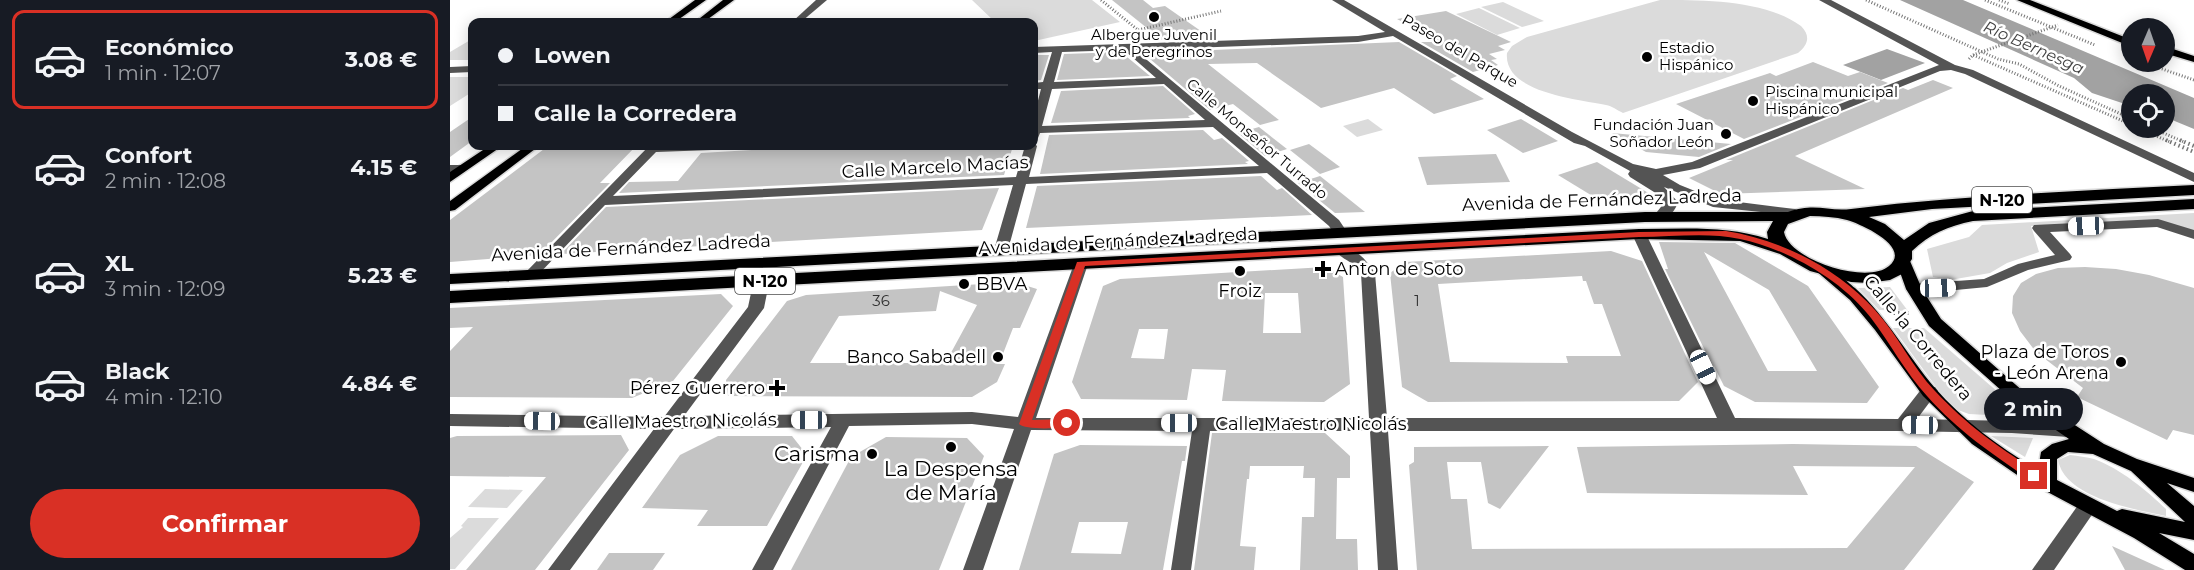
<!DOCTYPE html>
<html lang="es">
<head>
<meta charset="utf-8">
<style>
	:root { --surface:#171b24; --page:#242831; --text:#f1f3f6; --muted:#9ea1a6; --line:#363941; --accent:#d93025 }
	body { margin:0; font-family:Montserrat,sans-serif; background:var(--page); color:var(--text); height:100vh; display:flex; flex-direction:column; font-size:22px; white-space:nowrap }
	* { box-sizing:border-box; margin:0 }
	p { font-size:20px; color:var(--muted) }
	.icon { flex:none; width:33px; height:33px; fill:none; stroke:currentColor; stroke-width:2; stroke-linecap:round; stroke-linejoin:round }
	.map { position:relative; flex:1; overflow:hidden }
	.side { display:flex; flex-direction:column; background:var(--surface); width:450px }
	.side>* { flex:none }
	.banner { position:absolute; left:18px; top:18px; width:570px; height:132px; border-radius:12px; box-shadow:0 3px 15px #0003; display:grid; align-content:center; height:132px; padding:0 30px; background:var(--surface) }
	.needle { width:39px; rotate:182deg }
	.fabs { position:absolute; left:1671px; top:18px; display:grid; gap:12px }
	.fabs a { display:grid; place-items:center; width:54px; height:54px; border-radius:50%; background:var(--surface); box-shadow:0 3px 15px #0003; font-size:30px }
	.end { position:absolute; width:27px; height:27px; margin:-14px; border:8px solid #d93025; background:#fff; box-shadow:0 0 0 3px #fff }
	.from { border-radius:50% }
	.bubble { position:absolute; height:42px; border-radius:21px; background:var(--surface); box-shadow:0 3px 15px #0003; font-size:20px; font-weight:700; line-height:42px; text-align:center }
	.car { position:absolute; width:18px; height:36px; margin:-18px -9px; border-radius:8px; box-shadow:0 0 4px 2px #0007; background:linear-gradient(#fff 24%,#345 0 40%,#fff 0 76%,#345 0 86%,#fff 0) }
	.banner b { display:flex; align-items:center; gap:21px; height:57px; font-size:22px }
	.banner b+b { border-top:2px solid var(--line) }
	.banner i { width:15px; height:15px; background:var(--text) }
	ul { padding:10px 0 0; list-style:none }
	li { display:flex; align-items:center; gap:18px; height:99px; margin:0 12px 9px; padding:0 18px; border:3px solid transparent; border-radius:12px }
	li div { flex:1 }
	li b { display:block; font-size:22px }
	li em { font-style:normal; font-weight:700 }
	li.selected { border-color:var(--accent) }
	li>.icon { width:54px; height:54px; stroke-width:1.5 }
	.action { display:flex; gap:12px; margin-top:auto; padding:12px 30px }
	.action a { flex:1; height:69px; border-radius:36px; background:var(--accent); color:#fff; font-size:24px; font-weight:700; line-height:69px; text-align:center }
	main { display:flex; flex:1; min-height:0 }
	.map>svg:first-child { display:block }
</style>
</head>
<body>
<main>
<section class="side">
<ul>
<li class="selected"><svg class="icon" aria-label="car" viewBox="0 0 24 24"><path d="M5 17H2v-5l4-1 3-4h7l3 4 3 1v5h-3M9 17h6M6 11h13"/><circle cx="7" cy="17" r="2"/><circle cx="17" cy="17" r="2"/></svg><div><b>Económico</b><p>1 min · 12:07</p></div><em>3.08 €</em></li>
<li><svg class="icon" aria-label="car" viewBox="0 0 24 24"><path d="M5 17H2v-5l4-1 3-4h7l3 4 3 1v5h-3M9 17h6M6 11h13"/><circle cx="7" cy="17" r="2"/><circle cx="17" cy="17" r="2"/></svg><div><b>Confort</b><p>2 min · 12:08</p></div><em>4.15 €</em></li>
<li><svg class="icon" aria-label="car" viewBox="0 0 24 24"><path d="M5 17H2v-5l4-1 3-4h7l3 4 3 1v5h-3M9 17h6M6 11h13"/><circle cx="7" cy="17" r="2"/><circle cx="17" cy="17" r="2"/></svg><div><b>XL</b><p>3 min · 12:09</p></div><em>5.23 €</em></li>
<li><svg class="icon" aria-label="car" viewBox="0 0 24 24"><path d="M5 17H2v-5l4-1 3-4h7l3 4 3 1v5h-3M9 17h6M6 11h13"/><circle cx="7" cy="17" r="2"/><circle cx="17" cy="17" r="2"/></svg><div><b>Black</b><p>4 min · 12:10</p></div><em>4.84 €</em></li>
</ul>
<div class="action"><a>Confirmar</a></div>
</section>
<div class="map">
<svg width="1744" height="570" viewBox="0 0 1744 570">
	<rect width="100%" height="100%" fill="#fff"/>
	<!-- green -->
	<g fill="#dbdbdb">
		<polygon points="522,0 642,0 670,22 584,41 584,22 545,22"/>
		<path d="M1210,0C1255,0 1315,0 1351,26C1361,36 1358,45 1348,53L1173,113C1167,110 1162,106 1156,105C1129,99 1053,93 1057,53L1062,46L1077,37Z"/>
		<polygon points="1053,2 1094,21 1072,27 1031,7"/>
		<polygon points="1029,8 1070,28 1047,35 1006,14"/>
		<polygon points="22,39 22,60 0,60 0,52"/>
		<polygon points="0,77 22,77 22,92 0,106"/>
		<polygon points="918,119 933,130 907,137 893,126"/>
		<polygon points="1744,213 1744,232 1712,221 1581,226 1589,252 1557,263 1540,273 1500,280 1483,277 1477,249 1519,237 1532,225"/>
		<polygon points="1440,287 1458,311 1429,310 1408,288"/>
		<polygon points="1443,328 1474,328 1564,406 1565,413 1557,416 1519,414 1508,410 1495,399"/>
		<polygon points="1541,436 1583,438 1575,457"/>
		<path d="M1620,455C1628,456 1637,457 1644,459C1671,469 1696,490 1716,509V516C1684,509 1615,498 1608,460Z"/>
		<polygon points="35,489 73,490 57,508 18,507"/>
		<polygon points="18,518 49,518 5,569 0,569 0,538 13,527 11,526"/>
	</g>
	<!-- water -->
	<g fill="#a2a2a2">
		<polygon points="1450,0 1513,0 1744,98 1744,129 1715,117 1714,94 1682,94 1681,106 1642,93 1624,78"/>
		<polygon points="1437,49 1475,63 1431,80 1393,65"/>
	</g>
	<!-- building -->
	<g fill="#c4c4c4" fill-rule="evenodd">
		<polygon points="662,0 693,0 703,8 715,6 758,36 758,39 712,40"/>
		<polygon points="996,11 1061,42 1048,46 1055,50 1039,54 1047,59 1041,60 1048,65 1023,72 971,42 992,42 947,19"/>
		<polygon points="949,42 1007,76 1000,79 1034,99 984,114 944,88 871,108 807,63 758,64 829,120 810,125 783,104 760,110 693,53"/>
		<polygon points="671,52 700,76 607,80 614,54"/>
		<polygon points="584,55 599,55 591,80 584,81"/>
		<polygon points="1363,62 1398,76 1410,72 1438,83 1294,139 1226,104 1320,73 1326,76"/>
		<polygon points="1483,80 1503,88 1345,156 1415,189 1271,194 1239,178 1283,160 1276,160 1453,88 1458,90"/>
		<polygon points="713,86 745,114 738,116 740,118 601,123 611,91"/>
		<polygon points="22,117 22,141 0,157 0,132"/>
		<polygon points="1071,119 1108,141 1073,153 1037,130"/>
		<polygon points="809,127 837,149 815,156 788,133"/>
		<polygon points="753,130 764,140 772,138 799,161 795,162 798,164 590,174 599,135"/>
		<polygon points="1162,133 1281,144 1249,157 1196,152"/>
		<polygon points="859,144 890,167 870,174 840,150"/>
		<polygon points="98,146 186,146 150,183 160,183 89,255 0,262 0,220"/>
		<polygon points="370,146 563,146 554,175 169,193 179,182 228,181 251,153"/>
		<polygon points="1046,154 1060,182 977,185 968,157"/>
		<polygon points="1147,162 1205,197 1149,200 1108,175"/>
		<polygon points="811,176 827,190 832,188 862,215 576,228 587,186"/>
		<polygon points="870,176 915,212 885,213 848,183"/>
		<polygon points="549,188 532,230 111,254 156,207"/>
		<path d="M1209,242L1285,243L1358,286L1429,387L1417,403L1305,402L1274,386L1264,366L1263,367L1215,269H1218ZM1254,252L1319,290L1367,371H1318Z"/>
		<path d="M1161,251L1192,261L1248,382L1229,401L978,402L952,387L940,273L955,262ZM1132,276L1133,281H1136L1144,304H1152L1171,356H1116L1118,363L1000,362L988,284Z"/>
		<path d="M875,267L893,277L900,384L874,402L772,401L776,370L742,369L737,400L631,399L622,382L653,286L670,279ZM815,293H848L851,333H813ZM689,329H718L714,359L681,358Z"/>
		<polygon points="1635,267 1666,269 1699,275 1744,288 1744,435 1723,430 1717,440 1627,397 1633,388 1586,352 1570,331 1562,313 1563,296 1571,283 1586,274 1608,268"/>
		<path d="M564,282L587,289L570,328H563L549,364H555L547,382L522,397L278,396L276,380L337,301L356,295ZM490,291L527,305L497,360L480,363H360L389,316L486,311Z"/>
		<polygon points="271,294 283,306 223,381 182,398 0,397 0,351 23,327 0,328 0,308"/>
		<polygon points="762,433 875,433 900,456 900,478 887,478 886,539 907,539 908,570 850,570 852,517 864,517 865,478 853,478 854,466 800,466 799,479 797,479 790,546 806,547 804,570 744,570"/>
		<polygon points="171,435 179,450 85,570 16,570 96,477 0,476 0,438 7,436"/>
		<polygon points="268,436 342,436 357,455 317,526 247,526 258,510 192,508 230,455"/>
		<polygon points="436,437 517,438 534,456 489,570 341,570 401,457"/>
		<polygon points="1343,444 1466,446 1524,482 1454,570 967,570 959,465 964,462 964,447 1099,446 1050,509 1038,503 1031,462 997,462 1001,499 1017,499 1022,549 1397,548 1465,467 1343,466 1358,495 1137,493 1127,447"/>
		<path d="M630,445L737,446L735,461H732L713,570H569L604,454ZM629,522H678L671,554L621,553Z"/>
		<polygon points="1662,546 1715,570 1675,570"/>
		<polygon points="159,553 215,553 203,570 147,570"/>
	</g>
	<g fill="none" stroke-linecap="round" stroke-linejoin="round">
		<!-- major casing -->
		<g stroke="#dbdbdb" stroke-width="3">
			<g id="major">
				<polygon points="245,0 256,0 225,22 215,22"/>
				<polygon points="273,0 284,0 254,22 245,22"/>
				<polygon points="1567,0 1580,0 1682,40 1682,47"/>
				<polygon points="1714,46 1744,56 1744,62 1714,53"/>
				<polygon points="39,146 52,146 0,182 0,172"/>
				<polygon points="76,146 89,146 5,210 0,211 0,201"/>
				<path d="M1453,257L1460,261L1472,289L1491,319L1574,392L1654,444L1687,459L1744,478V492L1717,483L1744,506V540L1709,533L1744,554V570H1735L1684,538L1573,479L1522,444L1473,396L1425,330L1400,300L1365,270L1367,267C1381,263 1395,280 1405,288C1437,317 1457,355 1485,388C1514,421 1550,448 1588,470L1591,452L1602,444L1619,439L1562,400L1479,326L1456,289L1446,261ZM1618,452L1643,454L1681,471L1735,522L1672,509L1667,511L1607,480V459Z"/>
			</g>
		</g>
		<!-- highway casing -->
		<g stroke="#dbdbdb" stroke-width="3">
			<path id="highway" d="M1744,185V195L1482,209L1419,217L1435,224L1454,240L1479,223L1523,211L1744,199V209L1523,221C1498,226 1480,234 1462,251V259L1452,274L1440,280L1418,283L1401,282L1360,271L1330,254L1290,241L1189,239L0,303V291L1189,229C1233,229 1276,225 1318,239L1317,232L1323,221L1195,222L0,284V274L1195,212H1338C1366,202 1378,212 1401,209C1515,195 1629,191 1744,185ZM1360,216C1372,216 1385,217 1397,220C1411,224 1462,247 1439,266C1417,285 1339,260 1334,232L1338,224Z"/>
		</g>
		<!-- path-far1 -->
		<g stroke="#767676" stroke-width="3" stroke-dasharray="1 2" stroke-linecap="butt">
			<polyline points="651,0 688,30 771,11"/>
			<polyline points="1416,0 1548,59 1569,64 1609,86 1682,119"/>
			<polyline points="1535,0 1645,45"/>
			<polyline points="1549,0 1560,4"/>
			<polyline points="1519,59 1523,55 1682,125"/>
			<polyline points="1692,62 1744,80"/>
			<polyline points="1688,128 1720,142"/>
			<polyline points="1702,128 1734,142"/>
		</g>
		<!-- path -->
		<g stroke="#767676" stroke-width="4" stroke-dasharray="1.5 3" stroke-linecap="butt">
			<polyline points="1716,140 1744,152"/>
			<polyline points="1730,140 1744,146"/>
			<polyline points="1439,313 1461,313"/>
		</g>
		<!-- minor -->
		<g fill="#545454" fill-rule="evenodd">
			<polygon points="366,0 377,0 351,22 342,22"/>
			<path d="M882,0H894L1122,132L1183,164L1206,169L1242,162L1489,65L1369,0H1381L1505,65L1523,70L1744,173V182L1515,74L1501,70L1490,71L1250,168L1213,175L1230,185L1265,199L1345,209L1352,213L1350,216L1263,207L1214,187L1228,202C1226,210 1218,219 1210,221L1203,217L1214,203L1204,192L1180,177L1178,174L1180,171L1135,146L1124,143L943,36L908,42L685,50L889,220L897,232L895,235H885L879,226L817,173L576,184L558,250L551,254L544,250L563,185L155,205L86,277L81,278L74,274L199,146H268L262,150L206,152L163,196L566,177L575,146H584V143L587,146L579,177L809,166L763,127L590,133L588,138H584V116L591,89H584V83L593,82L602,52L584,53V47L908,36L935,32ZM674,50L706,78L604,82L612,52ZM714,84L755,120L592,126L602,89Z"/>
			<polygon points="22,66 22,72 0,73 0,67"/>
			<polygon points="0,165 12,165 18,169 12,173 0,173"/>
			<polygon points="1708,219 1744,230 1744,239 1707,227 1600,232 1620,254 1622,257 1620,260 1578,270 1537,287 1464,294 1456,289 1464,284 1534,279 1568,264 1605,255 1584,231 1582,228 1584,225"/>
			<path d="M1189,230L1196,234L1285,418L1448,419L1473,387H1485L1488,391L1467,419L1562,421L1619,425L1625,426L1628,431L1625,436L1619,437L1562,433L1450,431H938L948,570H928L920,431H760L741,570H721L742,431L581,430L533,570H513L564,429L522,424L399,426L323,570H302L381,427L224,429L120,570H98L204,429L0,426V414L214,417L298,307L301,293L296,281L303,277L308,278L317,293L314,308L234,416L522,412L568,417L624,264L631,260L638,264L586,418H919L911,273C904,262 893,260 885,251L887,248C904,244 917,261 925,273L937,418H1267L1182,234Z"/>
			<polygon points="1638,498 1645,501 1648,506 1604,570 1582,570 1631,501"/>
		</g>
		<!-- major -->
		<use href="#major" fill="#000" fill-rule="evenodd"/>
		<!-- highway -->
		<use href="#highway" fill="#000" fill-rule="evenodd"/>
		<!-- path-bridge -->
		<polyline stroke="#767676" stroke-width="3" stroke-dasharray="1 2" stroke-linecap="butt" points="1523,55 1608,25"/>
	</g>
	<!-- route -->
	<path fill="#d93025" d="M1276,231C1332,240 1387,268 1425,310C1448,335 1462,367 1485,391C1518,426 1548,447 1588,472L1590,476L1588,479H1579C1541,453 1508,431 1477,396C1455,372 1440,343 1421,318C1391,279 1337,249 1290,239C1258,232 1222,237 1189,237L635,266L582,420L617,419L623,423C616,430 575,430 569,424L627,262L1189,232Z"/>
	<!-- markers -->
	<g fill="#000" stroke="#fff" stroke-width="2">
		<circle cx="704" cy="17" r="6"/>
		<circle cx="1197" cy="57" r="6"/>
		<circle cx="1303" cy="101" r="6"/>
		<circle cx="1276" cy="134" r="6"/>
		<path d="M870 260h6v6h6v6h-6v6h-6v-6h-6v-6h6z"/>
		<circle cx="790" cy="271" r="6"/>
		<circle cx="514" cy="284" r="6"/>
		<circle cx="548" cy="357" r="6"/>
		<circle cx="1671" cy="362" r="6"/>
		<path d="M324 379h6v6h6v6h-6v6h-6v-6h-6v-6h6z"/>
		<circle cx="501" cy="447" r="6"/>
		<circle cx="422" cy="454" r="6"/>
	</g>
	<g text-anchor="middle" stroke-width="5" stroke-linejoin="round" paint-order="stroke">
		<!-- far-poi labels -->
		<g font-size="15" fill="#000" stroke="#fff" text-anchor="start">
			<text x="704" y="40" text-anchor="middle">Albergue Juvenil<tspan x="704" dy="17">y de Peregrinos</tspan></text>
			<text x="1209" y="53">Estadio<tspan x="1209" dy="17">Hispánico</tspan></text>
			<text x="1315" y="97">Piscina municipal<tspan x="1315" dy="17">Hispánico</tspan></text>
			<text x="1264" y="130" text-anchor="end">Fundación Juan<tspan x="1264" dy="17">Soñador León</tspan></text>
		</g>
		<!-- far-street labels -->
		<g font-size="15" fill="#000" stroke="#fff">
			<text transform="translate(1010 51) rotate(30)" y="5">Paseo del Parque</text>
			<text transform="translate(807 139) rotate(40)" y="5">Calle Monseñor Turrado</text>
		</g>
		<!-- number labels -->
		<g font-size="15" fill="#313131">
			<text x="431" y="306">36</text>
			<text x="967" y="306">1</text>
		</g>
		<!-- far-water labels -->
		<g font-size="16" font-style="italic" fill="#434343" stroke="#fff">
			<text transform="translate(1584 47) rotate(24)" y="6">Río Bernesga</text>
		</g>
		<!-- shield labels -->
		<g fill="#fff" stroke="#4c4c4c" stroke-width="1.5">
			<rect x="1522" y="187" width="60" height="26" rx="4.5"/>
			<rect x="285" y="268" width="60" height="26" rx="4.5"/>
		</g>
		<g font-size="16" font-weight="bold" fill="#000">
			<text x="1552" y="206">N-120</text>
			<text x="315" y="287">N-120</text>
		</g>
		<!-- street labels -->
		<g font-size="18" fill="#000" stroke="#fff">
			<text transform="translate(485 167) rotate(-3)" y="6">Calle Marcelo Macías</text>
			<text transform="translate(1152 200) rotate(-2)" y="6">Avenida de Fernández Ladreda</text>
			<text transform="translate(668 241) rotate(-3)" y="6">Avenida de Fernández Ladreda</text>
			<text transform="translate(181 248) rotate(-3)" y="6">Avenida de Fernández Ladreda</text>
			<text transform="translate(1468 338) rotate(50)" y="6">Calle la Corredera</text>
			<text transform="translate(231 421) rotate(-1)" y="6">Calle Maestro Nicolás</text>
			<text x="861" y="430">Calle Maestro Nicolás</text>
		</g>
		<!-- poi labels -->
		<g font-size="18" fill="#000" stroke="#fff" text-anchor="end">
			<text x="885" y="275" text-anchor="start">Anton de Soto</text>
			<text x="526" y="290" text-anchor="start">BBVA</text>
			<text x="790" y="297" text-anchor="middle">Froiz</text>
			<text x="1659" y="358">Plaza de Toros<tspan x="1659" dy="21">- León Arena</tspan></text>
			<text x="536" y="363">Banco Sabadell</text>
			<text x="315" y="394">Pérez Guerrero</text>
		</g>
		<!-- near-poi labels -->
		<g font-size="21" fill="#000" stroke="#fff" text-anchor="end">
			<text x="410" y="461">Carisma</text>
			<text x="501" y="476" text-anchor="middle">La Despensa<tspan x="501" dy="24">de María</tspan></text>
		</g>
	</g>
</svg>
<div class="fabs">
<a><svg class="needle" viewBox="-14 -14 28 28"><path d="M0-13l5 13h-10z" fill="#e53935"/><path d="M0 13l5-13h-10z" fill="#9ea1a6"/></svg></a>
<a><svg class="icon" aria-label="locate" viewBox="0 0 24 24"><circle cx="12" cy="12" r="6"/><path d="M12 2v4M12 18v4M2 12h4M18 12h4"/></svg></a>
</div>
<i class="end from" style="left:617px;top:423px"></i>
<i class="end" style="left:1584px;top:476px"></i>
<div class="bubble" style="left:1534px;top:388px;width:99px">2 min</div>
<i class="car" style="left:1636px;top:226px;rotate:268deg"></i>
<i class="car" style="left:1488px;top:288px;rotate:88deg"></i>
<i class="car" style="left:1253px;top:367px;rotate:155deg"></i>
<i class="car" style="left:359px;top:420px;rotate:270deg"></i>
<i class="car" style="left:92px;top:421px;rotate:271deg"></i>
<i class="car" style="left:729px;top:423px;rotate:270deg"></i>
<i class="car" style="left:1470px;top:425px;rotate:271deg"></i>
<div class="banner">
<b><i class="from"></i>Lowen</b>
<b><i></i>Calle la Corredera</b>
</div>
</div>
</main>
</body>
</html>
